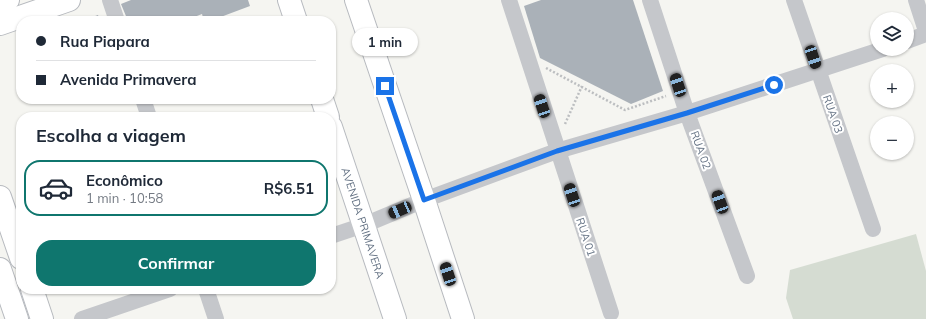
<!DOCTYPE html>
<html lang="pt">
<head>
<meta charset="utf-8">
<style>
	:root { --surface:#fff; --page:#f6f6f7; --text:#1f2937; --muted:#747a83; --line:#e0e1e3; --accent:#0f766e }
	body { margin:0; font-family:Mulish,sans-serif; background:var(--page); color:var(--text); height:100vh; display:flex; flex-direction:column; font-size:15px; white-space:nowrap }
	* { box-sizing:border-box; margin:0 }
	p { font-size:13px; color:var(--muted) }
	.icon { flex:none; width:22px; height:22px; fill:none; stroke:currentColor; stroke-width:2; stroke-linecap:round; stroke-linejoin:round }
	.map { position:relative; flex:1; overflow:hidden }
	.details { position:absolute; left:16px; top:112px; width:320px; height:182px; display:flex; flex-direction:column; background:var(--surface); border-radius:16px; box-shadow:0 1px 3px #0004 }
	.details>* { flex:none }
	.top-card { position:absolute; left:16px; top:16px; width:320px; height:88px; border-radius:16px; box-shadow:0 1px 3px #0004; display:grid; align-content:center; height:88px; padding:0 20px; background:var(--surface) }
	.buttons { position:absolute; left:870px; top:12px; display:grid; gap:8px }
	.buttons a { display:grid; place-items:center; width:44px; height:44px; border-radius:50%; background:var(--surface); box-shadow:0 1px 3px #0004; font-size:20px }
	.end { position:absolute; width:18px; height:18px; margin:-9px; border:5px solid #1a73e8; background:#fff; box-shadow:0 0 0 2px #fff }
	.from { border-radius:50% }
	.bubble { position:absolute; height:28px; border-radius:14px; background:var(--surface); box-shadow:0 1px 3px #0004; font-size:13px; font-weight:700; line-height:28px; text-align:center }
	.car { position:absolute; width:12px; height:24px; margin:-12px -6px; border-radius:5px; box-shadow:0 0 3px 1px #0007; background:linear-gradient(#222 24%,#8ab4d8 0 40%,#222 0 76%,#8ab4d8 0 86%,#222 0) }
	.top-card b { display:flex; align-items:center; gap:14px; height:38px; font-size:15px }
	.top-card b+b { border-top:1px solid var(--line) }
	.top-card i { width:10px; height:10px; background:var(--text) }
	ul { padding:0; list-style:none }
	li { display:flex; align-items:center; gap:12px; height:56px; margin:0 8px 6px; padding:0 12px; border:2px solid transparent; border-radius:16px }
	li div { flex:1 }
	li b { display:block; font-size:15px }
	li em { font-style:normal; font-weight:700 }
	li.current { border-color:var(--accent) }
	li>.icon { width:36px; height:36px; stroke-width:1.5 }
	h2 { padding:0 20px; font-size:18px; line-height:48px }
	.button { display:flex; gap:8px; margin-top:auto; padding:8px 20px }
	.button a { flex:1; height:46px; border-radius:16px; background:var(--accent); color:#fff; font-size:16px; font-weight:700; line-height:46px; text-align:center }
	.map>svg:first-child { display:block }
</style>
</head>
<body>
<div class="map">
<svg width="926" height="319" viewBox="0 0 926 319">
	<rect width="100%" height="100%" fill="#f5f5f1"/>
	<!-- green -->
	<polygon fill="#d5dcd2" points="916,234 926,271 926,319 793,319 786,298 790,270"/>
	<!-- building -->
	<g fill="#aab1b8">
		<polygon points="131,0 248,0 250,6 210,21 204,21 202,14 184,21 128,21 121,4"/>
		<polygon points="541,0 633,0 663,91 631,104 540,58 524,6"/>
		<polygon points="98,15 100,21 82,21"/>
	</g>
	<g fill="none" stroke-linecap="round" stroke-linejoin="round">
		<!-- secondary casing -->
		<g stroke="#b7babf" stroke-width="24">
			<g id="secondary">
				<polyline points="289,0 296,21"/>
				<polyline points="356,0 424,200 463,319"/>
				<polyline points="0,3 8,0"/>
				<polyline points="0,24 69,0"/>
				<polyline points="322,99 328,117"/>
				<polyline points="331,127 395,319"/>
				<polyline points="0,197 21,258"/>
				<polyline points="0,269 17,319"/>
				<polyline points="32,289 42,319"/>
			</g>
		</g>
		<!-- path -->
		<g stroke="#bcbec0" stroke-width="2.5" stroke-dasharray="2 2" stroke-linecap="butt">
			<polyline points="546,68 625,110 666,96"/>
			<polyline points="565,124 582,86"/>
		</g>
		<!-- street -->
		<g stroke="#c5c7cb" stroke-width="16">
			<polyline points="110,0 117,21"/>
			<polyline points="509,0 611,313"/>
			<polyline points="650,0 687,113 747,276"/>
			<polyline points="794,0 873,229"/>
			<polyline points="916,0 926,31"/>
			<polyline points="907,41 926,34"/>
			<polyline points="143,99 149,117"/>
			<polyline points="331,236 364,225 424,200 557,151 687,113 883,49"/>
			<polyline points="206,289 216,319"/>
			<polyline points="82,319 170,289"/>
		</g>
		<!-- secondary -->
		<use href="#secondary" stroke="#fff" stroke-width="22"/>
	</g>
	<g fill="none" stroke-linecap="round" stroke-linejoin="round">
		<!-- route -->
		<polyline stroke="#1a73e8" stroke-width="5" points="385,86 424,200 557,151 687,113 774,85"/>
	</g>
	<g text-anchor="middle" stroke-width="4" stroke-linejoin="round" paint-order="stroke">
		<!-- street labels -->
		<g font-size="11" fill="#637183" stroke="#fff">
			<text transform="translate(833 114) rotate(71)" y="4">RUA 03</text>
			<text transform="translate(701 150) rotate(70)" y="4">RUA 02</text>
			<text transform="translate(363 223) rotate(72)" y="4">AVENIDA PRIMAVERA</text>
			<text transform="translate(586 237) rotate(72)" y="4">RUA 01</text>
		</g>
	</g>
</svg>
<div class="buttons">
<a><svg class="icon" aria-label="layers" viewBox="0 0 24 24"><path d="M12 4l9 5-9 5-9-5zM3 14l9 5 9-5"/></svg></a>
<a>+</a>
<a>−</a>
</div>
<i class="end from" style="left:774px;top:85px"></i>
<i class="end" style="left:385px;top:86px"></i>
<div class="bubble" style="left:352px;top:28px;width:66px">1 min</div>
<i class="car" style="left:813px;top:57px;rotate:161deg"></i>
<i class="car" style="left:678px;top:85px;rotate:342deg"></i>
<i class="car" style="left:542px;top:106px;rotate:342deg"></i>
<i class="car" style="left:572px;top:195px;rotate:342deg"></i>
<i class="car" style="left:720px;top:202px;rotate:340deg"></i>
<i class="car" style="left:400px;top:210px;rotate:247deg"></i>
<i class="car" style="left:448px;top:274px;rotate:342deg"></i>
<div class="top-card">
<b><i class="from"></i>Rua Piapara</b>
<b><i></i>Avenida Primavera</b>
</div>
<section class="details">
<h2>Escolha a viagem</h2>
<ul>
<li class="current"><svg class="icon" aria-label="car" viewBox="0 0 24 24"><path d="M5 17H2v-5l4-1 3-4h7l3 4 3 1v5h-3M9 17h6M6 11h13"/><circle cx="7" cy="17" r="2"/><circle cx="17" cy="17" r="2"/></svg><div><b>Econômico</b><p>1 min · 10:58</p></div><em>R$6.51</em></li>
</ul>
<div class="button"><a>Confirmar</a></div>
</section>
</div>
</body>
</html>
